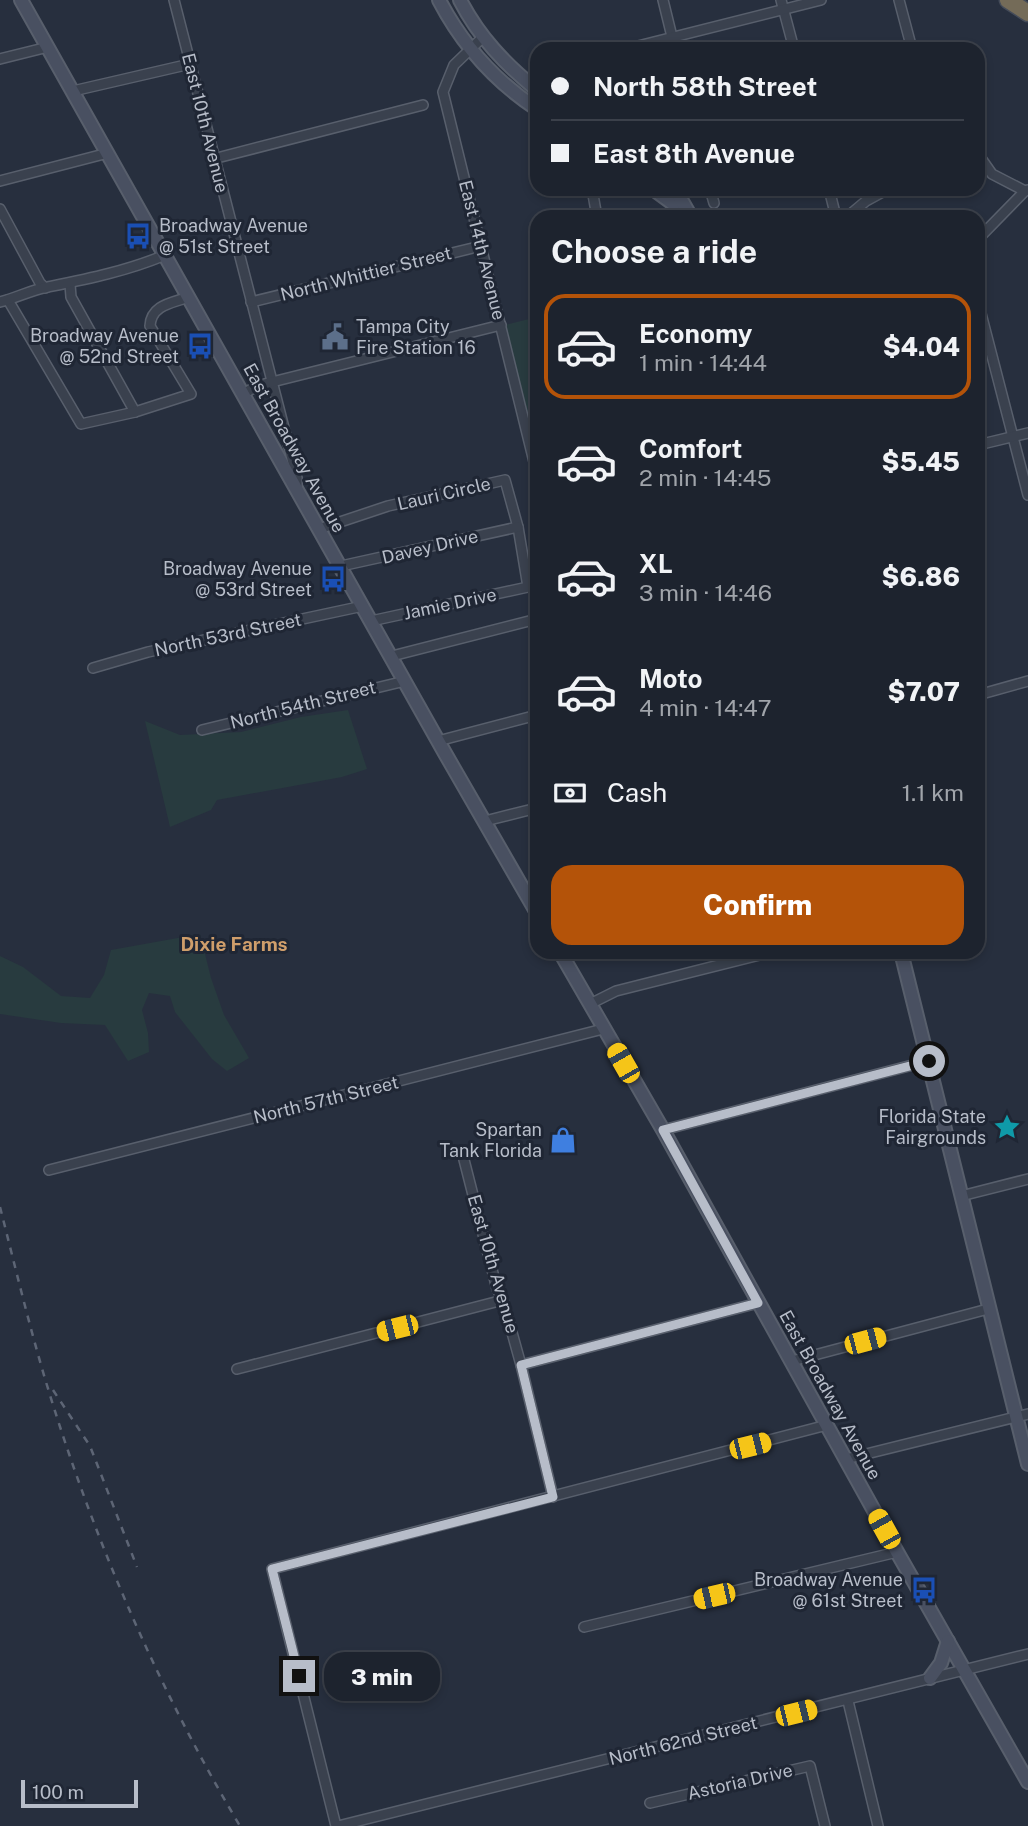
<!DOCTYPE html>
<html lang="en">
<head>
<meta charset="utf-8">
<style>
	:root { --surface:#1d232e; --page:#252b36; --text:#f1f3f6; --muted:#a0a4aa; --line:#3b404a; --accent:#b45309 }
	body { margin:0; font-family:"Public Sans",sans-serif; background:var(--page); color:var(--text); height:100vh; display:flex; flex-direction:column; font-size:26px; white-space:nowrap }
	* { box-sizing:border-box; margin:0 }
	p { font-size:23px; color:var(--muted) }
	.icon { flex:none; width:38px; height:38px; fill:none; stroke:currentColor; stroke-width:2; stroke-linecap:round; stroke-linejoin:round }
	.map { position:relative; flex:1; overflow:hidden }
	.drawer { position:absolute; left:530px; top:210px; width:455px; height:749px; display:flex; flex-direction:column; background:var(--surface); border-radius:21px; box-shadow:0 4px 10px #0003,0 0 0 2px var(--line) }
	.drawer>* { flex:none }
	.top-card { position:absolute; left:530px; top:42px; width:455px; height:154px; border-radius:21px; box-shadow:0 4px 10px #0003,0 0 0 2px var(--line); display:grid; align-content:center; height:154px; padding:0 21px; background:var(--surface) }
	.scale { position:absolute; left:21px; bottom:18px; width:117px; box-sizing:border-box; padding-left:7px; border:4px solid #b7bdc9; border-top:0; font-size:19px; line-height:24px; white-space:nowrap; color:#b7bdc9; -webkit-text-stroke:5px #1f2634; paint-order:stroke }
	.end { position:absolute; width:32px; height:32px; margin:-16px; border:9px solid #b7bdc9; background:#111; box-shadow:0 0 0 4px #111 }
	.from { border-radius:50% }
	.bubble { position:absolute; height:49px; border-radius:21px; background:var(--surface); box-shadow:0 4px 10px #0003,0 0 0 2px var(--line); font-size:23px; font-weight:800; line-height:49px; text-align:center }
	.car { position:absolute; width:21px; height:42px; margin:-21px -10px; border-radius:9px; box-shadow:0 0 5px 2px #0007; background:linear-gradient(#f5c518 24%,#345 0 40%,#f5c518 0 76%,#345 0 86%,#f5c518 0) }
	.top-card b { display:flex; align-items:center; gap:24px; height:66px; font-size:26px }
	.top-card b+b { border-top:2px solid var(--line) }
	.top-card i { width:18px; height:18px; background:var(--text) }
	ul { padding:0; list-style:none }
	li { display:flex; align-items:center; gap:21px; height:105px; margin:0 14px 10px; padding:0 7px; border:4px solid transparent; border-radius:21px }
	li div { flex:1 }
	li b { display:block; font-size:26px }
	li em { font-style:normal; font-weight:800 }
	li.active { border-color:var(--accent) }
	li>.icon { width:63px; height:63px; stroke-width:1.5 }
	h2 { padding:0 21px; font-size:32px; line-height:84px }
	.pay { display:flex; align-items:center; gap:18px; height:77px; padding:0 21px; font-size:26px }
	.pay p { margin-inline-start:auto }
	.cta { display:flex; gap:14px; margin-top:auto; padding:14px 21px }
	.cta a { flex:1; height:80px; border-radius:21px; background:var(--accent); color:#fff; font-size:28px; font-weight:800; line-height:80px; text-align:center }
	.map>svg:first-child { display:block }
</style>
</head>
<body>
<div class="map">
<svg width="1028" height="1826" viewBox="0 0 1028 1826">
	<rect width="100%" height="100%" fill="#272f3e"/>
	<!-- green -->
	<g fill="#283b3f">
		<polygon points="537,317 537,448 536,448 505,325"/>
		<polygon points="348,710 367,769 342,777 217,800 211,810 170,827 145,721 180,735 241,732 301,717"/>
		<polygon points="200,934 211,978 224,1015 249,1058 227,1071 212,1059 175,1012 170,996 149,993 142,1010 148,1033 149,1052 128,1061 105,1025 61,1023 0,1014 0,956 23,967 61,996 90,998 104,975 111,950"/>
	</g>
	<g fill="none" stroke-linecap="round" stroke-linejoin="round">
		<!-- street casing -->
		<g stroke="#585f6c" stroke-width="12">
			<g id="street">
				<polyline points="174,0 291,455 297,478 297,489"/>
				<polyline points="663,0 675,49"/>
				<polyline points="781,0 794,49"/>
				<polyline points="899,0 912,49"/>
				<polyline points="482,38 454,65 443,92 537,474"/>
				<polyline points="626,49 821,0"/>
				<polyline points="0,59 48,47"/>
				<polyline points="73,91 190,64"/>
				<polyline points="978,154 992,174 1025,191"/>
				<polyline points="213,159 423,105"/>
				<polyline points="0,181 108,153"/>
				<polyline points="592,189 597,217"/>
				<polyline points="710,189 714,203"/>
				<polyline points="829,189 836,217"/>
				<polyline points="0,209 40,283 45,288"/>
				<polyline points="847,217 866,201 888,189"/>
				<polyline points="978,239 1025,191 1028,190"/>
				<polyline points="70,284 71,297 135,412"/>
				<path d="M8,300L81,424L135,412L191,394L150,326C151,305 172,303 189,297"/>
				<path d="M0,302C16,298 31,290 48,287C87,279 127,271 165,255"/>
				<polyline points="251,302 481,246"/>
				<polyline points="978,302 1028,495"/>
				<polyline points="243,394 257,386 272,382 501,325"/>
				<polyline points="978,445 1028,433"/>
				<polyline points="319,529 388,506 505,480 518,527 528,587 371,621"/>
				<polyline points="341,566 518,527"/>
				<polyline points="392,656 537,619"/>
				<polyline points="93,668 148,652 363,606"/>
				<polyline points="978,695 1028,681"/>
				<polyline points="202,730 405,681"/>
				<polyline points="438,741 537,715"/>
				<polyline points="485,821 537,808"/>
				<polyline points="590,1004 616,991 771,952"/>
				<polyline points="663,1130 928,1061"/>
				<polyline points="462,1152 497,1289 503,1300 521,1365 553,1497"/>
				<polyline points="49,1170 603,1029"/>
				<polyline points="961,1196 1028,1179"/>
				<polyline points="792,1361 988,1309"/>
				<polyline points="521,1365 758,1303"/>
				<polyline points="237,1369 503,1300"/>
				<polyline points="846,1459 1028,1414"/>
				<polyline points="584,1627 897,1552"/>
				<polyline points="848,1701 878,1826"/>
				<polyline points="650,1803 810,1766 825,1826"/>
				<polyline points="336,1826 272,1569 827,1425"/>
				<polyline points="338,1826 1028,1654"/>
			</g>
		</g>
		<!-- secondary casing -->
		<g stroke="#585f6c" stroke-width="16">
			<g id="secondary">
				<polyline points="21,0 446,755 537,913"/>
				<path d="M439,0C462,44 496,82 537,109"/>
				<path d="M460,0C479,37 505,64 537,90"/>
				<polyline points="653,189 690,216"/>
				<polyline points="675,189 691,217"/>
				<polyline points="560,952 663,1130 897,1552 1028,1782"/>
				<polyline points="901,952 1028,1464"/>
				<polyline points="930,1678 941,1663 948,1641"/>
			</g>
		</g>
		<!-- highway casing -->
		<g stroke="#454c59" stroke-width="19">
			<polyline id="highway" points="1008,0 1028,13"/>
		</g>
		<!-- street -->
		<use href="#street" stroke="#3a414e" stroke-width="9"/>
		<!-- secondary -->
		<use href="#secondary" stroke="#495061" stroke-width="12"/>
		<!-- highway -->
		<use href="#highway" stroke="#746b58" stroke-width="16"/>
		<!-- rail -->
		<g stroke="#5d6575" stroke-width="2.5" stroke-dasharray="7 7" stroke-linecap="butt">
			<path d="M0,1207C17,1274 33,1342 54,1408C100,1554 162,1695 240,1826"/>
			<polyline points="53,1390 90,1446 137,1567"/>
		</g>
	</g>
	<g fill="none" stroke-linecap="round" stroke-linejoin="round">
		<!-- route -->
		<polyline stroke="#b7bdc9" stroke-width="9" points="299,1676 272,1569 553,1497 521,1365 758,1303 663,1130 929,1061"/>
	</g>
	<!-- icons -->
	<defs>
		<g id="bus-bare" transform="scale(2.1)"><path d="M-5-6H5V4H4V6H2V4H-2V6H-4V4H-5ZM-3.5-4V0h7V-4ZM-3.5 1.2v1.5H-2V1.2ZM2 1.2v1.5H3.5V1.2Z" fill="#1a4fb4" stroke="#1f2634" stroke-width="2.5" paint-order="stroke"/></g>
		<g id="civic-bare" transform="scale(2.1)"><path d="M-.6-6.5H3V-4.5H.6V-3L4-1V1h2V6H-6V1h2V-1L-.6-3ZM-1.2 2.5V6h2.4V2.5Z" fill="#5c6f8a" stroke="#1f2634" stroke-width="2.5" paint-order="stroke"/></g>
		<g id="sight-bare" transform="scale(2.1)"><path d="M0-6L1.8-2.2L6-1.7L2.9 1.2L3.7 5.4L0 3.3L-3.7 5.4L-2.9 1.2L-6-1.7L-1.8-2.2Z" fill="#0f9aa8" stroke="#1f2634" stroke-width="2.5" paint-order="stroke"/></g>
		<g id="shop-bare" transform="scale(2.1)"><path d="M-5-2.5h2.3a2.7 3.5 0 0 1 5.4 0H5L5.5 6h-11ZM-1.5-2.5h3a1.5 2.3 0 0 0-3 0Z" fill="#3f7fe0" stroke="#1f2634" stroke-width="2.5" paint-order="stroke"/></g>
	</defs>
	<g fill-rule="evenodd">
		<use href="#bus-bare" x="138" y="236"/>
		<use href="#civic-bare" x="335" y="337"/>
		<use href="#bus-bare" x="200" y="346"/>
		<use href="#bus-bare" x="333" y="579"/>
		<use href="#sight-bare" x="1007" y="1127"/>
		<use href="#shop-bare" x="563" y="1140"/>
		<use href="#bus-bare" x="924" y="1590"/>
	</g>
	<g text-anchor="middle" stroke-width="6" stroke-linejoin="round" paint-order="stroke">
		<!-- street labels -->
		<g font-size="18" fill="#b7bdc9" stroke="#1f2634">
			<text transform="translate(205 123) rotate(76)" y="6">East 10th Avenue</text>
			<text transform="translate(482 250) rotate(76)" y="6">East 14th Avenue</text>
			<text transform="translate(366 274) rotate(-14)" y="6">North Whittier Street</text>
			<text transform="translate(294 448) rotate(61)" y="6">East Broadway Avenue</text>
			<text transform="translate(444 494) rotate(-13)" y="6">Lauri Circle</text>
			<text transform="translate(430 547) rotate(-13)" y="6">Davey Drive</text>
			<text transform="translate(450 604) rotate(-12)" y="6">Jamie Drive</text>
			<text transform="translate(228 635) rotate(-12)" y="6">North 53rd Street</text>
			<text transform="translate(303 705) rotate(-14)" y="6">North 54th Street</text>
			<text transform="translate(326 1100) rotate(-14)" y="6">North 57th Street</text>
			<text transform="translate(493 1264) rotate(74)" y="6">East 10th Avenue</text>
			<text transform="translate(830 1395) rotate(61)" y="6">East Broadway Avenue</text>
			<text transform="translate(683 1741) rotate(-14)" y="6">North 62nd Street</text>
			<text transform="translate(740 1782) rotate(-13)" y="6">Astoria Drive</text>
		</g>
		<!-- poi labels -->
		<g font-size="18" fill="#b7bdc9" stroke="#1f2634" text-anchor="end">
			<text x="159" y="232" text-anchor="start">Broadway Avenue<tspan x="159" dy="21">@ 51st Street</tspan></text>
			<text x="356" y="333" text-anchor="start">Tampa City<tspan x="356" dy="21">Fire Station 16</tspan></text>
			<text x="179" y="342">Broadway Avenue<tspan x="179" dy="21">@ 52nd Street</tspan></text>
			<text x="312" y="575">Broadway Avenue<tspan x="312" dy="21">@ 53rd Street</tspan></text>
			<text x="986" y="1123">Florida State<tspan x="986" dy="21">Fairgrounds</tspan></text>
			<text x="542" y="1136">Spartan<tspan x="542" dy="21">Tank Florida</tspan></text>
			<text x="903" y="1586">Broadway Avenue<tspan x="903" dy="21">@ 61st Street</tspan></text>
		</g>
		<!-- neighbourhood labels -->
		<g font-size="19" font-weight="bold" fill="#cf9e6b" stroke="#1f2634">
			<text x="234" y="951">Dixie Farms</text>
		</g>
	</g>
</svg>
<div class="scale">100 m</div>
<i class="end from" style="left:929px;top:1061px"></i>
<i class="end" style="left:299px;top:1676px"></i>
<div class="bubble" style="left:324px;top:1652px;width:116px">3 min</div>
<i class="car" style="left:623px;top:1063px;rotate:330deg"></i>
<i class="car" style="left:397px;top:1328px;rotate:256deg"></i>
<i class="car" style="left:865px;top:1341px;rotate:75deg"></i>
<i class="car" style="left:750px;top:1446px;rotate:76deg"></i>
<i class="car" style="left:884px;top:1529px;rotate:331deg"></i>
<i class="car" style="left:714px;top:1596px;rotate:257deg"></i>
<i class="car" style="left:796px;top:1713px;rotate:76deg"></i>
<div class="top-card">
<b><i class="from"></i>North 58th Street</b>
<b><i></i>East 8th Avenue</b>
</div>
<section class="drawer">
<h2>Choose a ride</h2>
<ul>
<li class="active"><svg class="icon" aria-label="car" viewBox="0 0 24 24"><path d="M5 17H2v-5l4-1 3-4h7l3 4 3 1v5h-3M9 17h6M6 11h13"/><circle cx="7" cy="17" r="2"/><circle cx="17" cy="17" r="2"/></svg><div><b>Economy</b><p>1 min · 14:44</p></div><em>$4.04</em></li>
<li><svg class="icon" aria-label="car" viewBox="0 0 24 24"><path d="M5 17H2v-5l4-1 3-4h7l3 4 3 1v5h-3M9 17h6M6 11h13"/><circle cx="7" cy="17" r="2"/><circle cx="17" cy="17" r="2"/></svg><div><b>Comfort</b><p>2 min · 14:45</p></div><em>$5.45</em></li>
<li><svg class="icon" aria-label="car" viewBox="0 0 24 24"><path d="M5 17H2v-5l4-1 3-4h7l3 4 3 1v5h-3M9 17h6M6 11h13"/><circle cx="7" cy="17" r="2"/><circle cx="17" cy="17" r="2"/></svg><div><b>XL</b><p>3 min · 14:46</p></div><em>$6.86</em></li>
<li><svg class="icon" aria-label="car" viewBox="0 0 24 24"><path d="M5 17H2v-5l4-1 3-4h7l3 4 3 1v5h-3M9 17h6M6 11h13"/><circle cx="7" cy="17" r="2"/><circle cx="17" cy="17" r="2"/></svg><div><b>Moto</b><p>4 min · 14:47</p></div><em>$7.07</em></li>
</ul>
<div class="pay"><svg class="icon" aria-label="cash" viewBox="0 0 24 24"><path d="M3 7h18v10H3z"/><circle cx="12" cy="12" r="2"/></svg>Cash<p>1.1 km</p></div>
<div class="cta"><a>Confirm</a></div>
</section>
</div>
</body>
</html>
